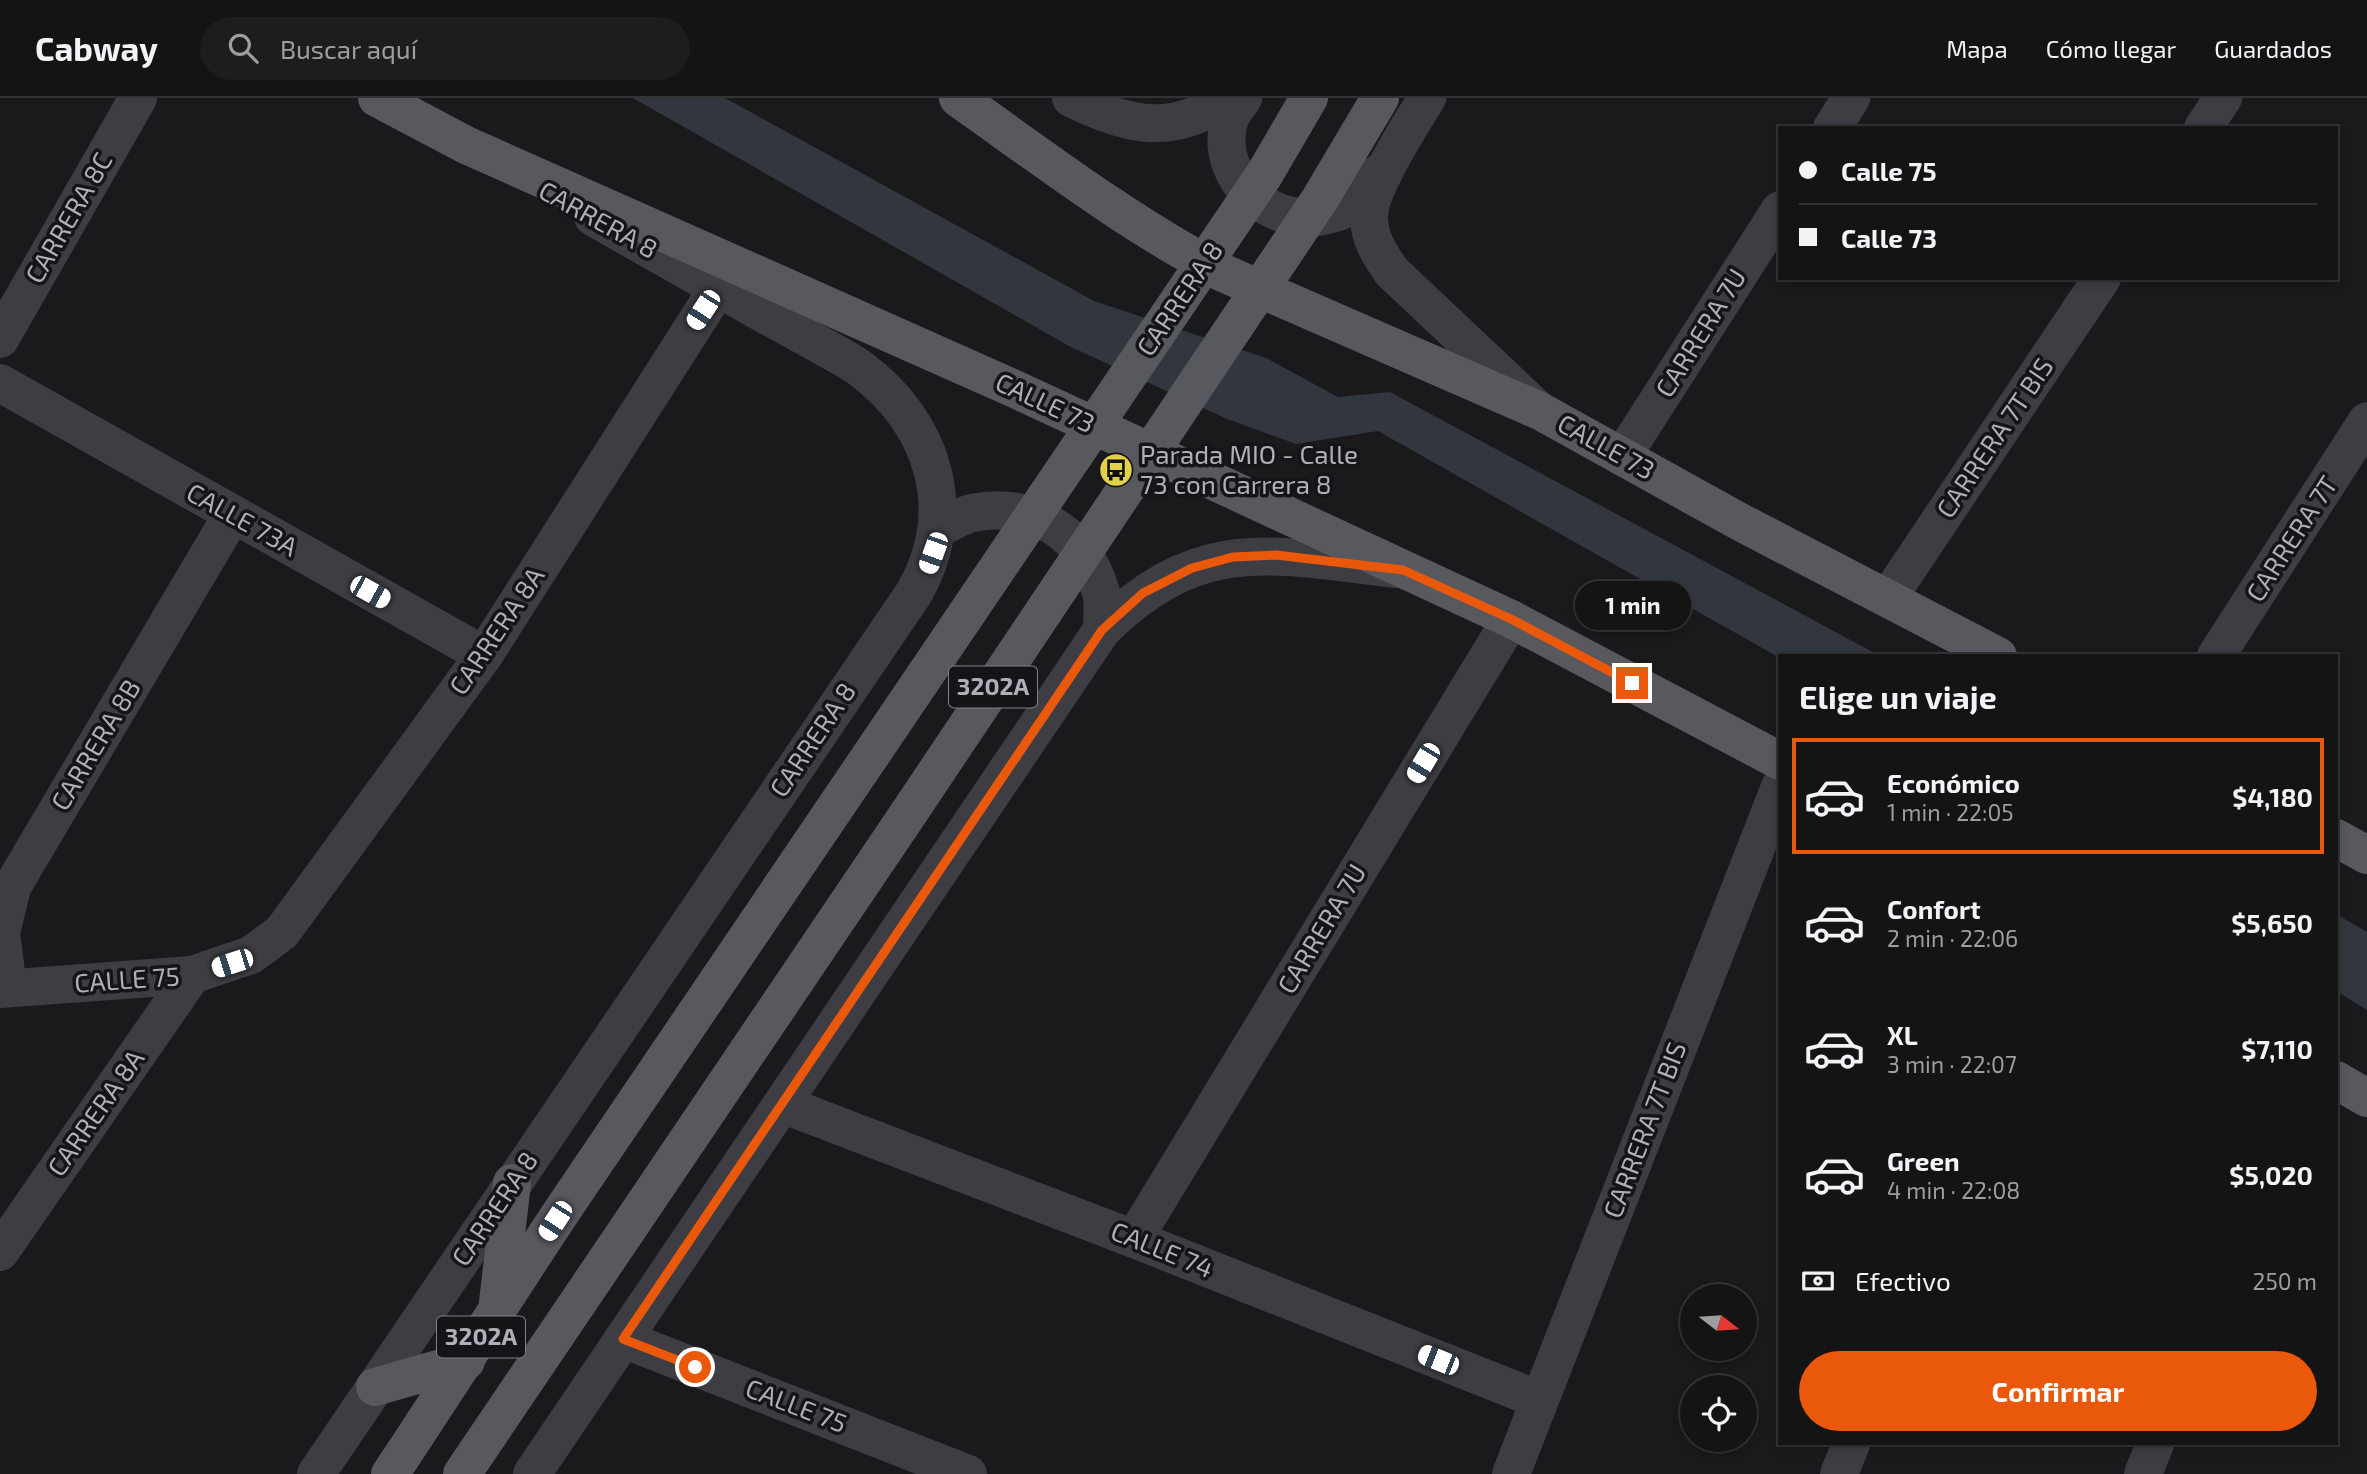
<!DOCTYPE html>
<html lang="es">
<head>
<meta charset="utf-8">
<style>
	:root { --surface:#141415; --page:#1d1d1e; --text:#f1f3f6; --muted:#9d9ea0; --line:#333334; --accent:#ea580c }
	body { margin:0; font-family:"Exo 2",sans-serif; background:var(--page); color:var(--text); height:100vh; display:flex; flex-direction:column; font-size:26px; white-space:nowrap }
	* { box-sizing:border-box; margin:0 }
	p { font-size:23px; color:var(--muted) }
	.icon { flex:none; width:38px; height:38px; fill:none; stroke:currentColor; stroke-width:2; stroke-linecap:round; stroke-linejoin:round }
	.map { position:relative; flex:1; overflow:hidden }
	.panel { position:absolute; left:1778px; top:556px; width:560px; height:791px; display:flex; flex-direction:column; background:var(--surface); border-radius:0px; box-shadow:0 4px 10px #0003,0 0 0 2px var(--line) }
	.panel>* { flex:none }
	.hud { position:absolute; left:1778px; top:28px; width:560px; height:154px; border-radius:0px; box-shadow:0 4px 10px #0003,0 0 0 2px var(--line); display:grid; align-content:center; height:154px; padding:0 21px; background:var(--surface) }
	.needle { width:46px; rotate:107deg }
	.controls { position:absolute; left:1680px; top:1186px; display:grid; gap:14px }
	.controls a { display:grid; place-items:center; width:77px; height:77px; border-radius:50%; background:var(--surface); box-shadow:0 4px 10px #0003,0 0 0 2px var(--line); font-size:35px }
	.end { position:absolute; width:32px; height:32px; margin:-16px; border:9px solid #ea580c; background:#fff; box-shadow:0 0 0 4px #fff }
	.from { border-radius:50% }
	.bubble { position:absolute; height:49px; border-radius:24px; background:var(--surface); box-shadow:0 4px 10px #0003,0 0 0 2px var(--line); font-size:23px; font-weight:700; line-height:49px; text-align:center }
	.car { position:absolute; width:21px; height:42px; margin:-21px -10px; border-radius:9px; box-shadow:0 0 5px 2px #0007; background:linear-gradient(#fff 24%,#345 0 40%,#fff 0 76%,#345 0 86%,#fff 0) }
	.hud b { display:flex; align-items:center; gap:24px; height:66px; font-size:26px }
	.hud b+b { border-top:2px solid var(--line) }
	.hud i { width:18px; height:18px; background:var(--text) }
	ul { padding:0; list-style:none }
	li { display:flex; align-items:center; gap:21px; height:116px; margin:0 14px 10px; padding:0 7px; border:4px solid transparent; border-radius:0px }
	li div { flex:1 }
	li b { display:block; font-size:26px }
	li em { font-style:normal; font-weight:700 }
	li.current { border-color:var(--accent) }
	li>.icon { width:63px; height:63px; stroke-width:1.5 }
	h2 { padding:0 21px; font-size:32px; line-height:84px }
	.pay { display:flex; align-items:center; gap:18px; height:77px; padding:0 21px; font-size:26px }
	.pay p { margin-inline-start:auto }
	.primary-button { display:flex; gap:14px; margin-top:auto; padding:14px 21px }
	.primary-button a { flex:1; height:80px; border-radius:42px; background:var(--accent); color:#fff; font-size:28px; font-weight:700; line-height:80px; text-align:center }
	header { display:flex; align-items:center; gap:42px; box-sizing:border-box; height:98px; padding:0 35px; background:var(--surface); border-bottom:2px solid var(--line) }
	header strong { font-size:33px }
	nav { display:flex; gap:38px; margin-inline-start:auto; font-size:24px }
	.search { width:490px; height:63px; background:var(--page); display:flex; align-items:center; gap:18px; box-sizing:border-box; padding:0 24px; border-radius:38px; color:var(--muted); font-size:26px }
	.map>svg:first-child { display:block }
</style>
</head>
<body>
<header>
<strong>Cabway</strong>
<div class="search"><svg class="icon" aria-label="search" viewBox="0 0 24 24"><circle cx="10" cy="10" r="6"/><path d="M15 15l6 6"/></svg>Buscar aquí</div>
<nav><a>Mapa</a><a>Cómo llegar</a><a>Guardados</a></nav>
</header>
<div class="map">
<svg width="2367" height="1376" viewBox="0 0 2367 1376">
	<rect width="100%" height="100%" fill="#1a1a1c"/>
	<!-- water -->
	<g fill="#31363f">
		<polygon points="633,0 725,0 1094,203 1266,260 1338,299 1390,294 1880,558 1780,558 1780,560 1378,333 1296,346 1227,321 1069,248"/>
		<polygon points="2336,816 2367,834 2367,912 2336,893"/>
	</g>
	<g fill="none" stroke-linecap="round" stroke-linejoin="round">
		<!-- minor -->
		<g stroke="#3e3d43" stroke-width="38">
			<path d="M1071,0C1127,28 1172,39 1227,0"/>
			<path d="M1243,0C1239,7 1231,15 1229,23C1213,83 1276,134 1331,116C1341,114 1353,108 1360,101C1367,93 1373,83 1379,75"/>
			<path d="M1427,0C1411,26 1369,90 1369,119C1369,141 1380,157 1392,174L1535,309"/>
			<polyline points="1832,30 1851,0"/>
			<polyline points="2203,30 2223,0"/>
			<polyline points="0,241 138,0"/>
			<polyline points="0,285 484,557"/>
			<polyline points="1622,359 1780,112"/>
			<path d="M938,431C948,426 960,418 972,415C1033,403 1083,434 1101,494C1104,505 1102,520 1102,532"/>
			<polyline points="1888,500 2102,180"/>
			<polyline points="2216,558 2367,323"/>
			<polyline points="8,890 1,835 12,789 232,417"/>
			<polyline points="0,891 192,877 251,857 282,834 484,557 718,190"/>
			<polyline points="782,1006 1134,1141 1540,1302"/>
			<polyline points="1134,1141 1511,521"/>
			<polyline points="0,1154 192,877"/>
			<polyline points="623,1241 968,1376"/>
			<path d="M316,1376L914,495C961,413 934,326 861,271C849,262 836,256 824,249C799,235 774,222 750,208C697,178 645,149 593,119"/>
			<path d="M532,1376L1102,532C1200,435 1272,457 1396,471"/>
			<polyline points="1511,1376 1780,689"/>
			<polyline points="1839,1376 1851,1346"/>
			<polyline points="2143,1376 2155,1346"/>
		</g>
		<!-- major -->
		<g stroke="#58585f" stroke-width="38">
			<polyline points="377,0 466,47 1017,292 1511,521 1780,663"/>
			<path d="M958,0C1044,61 1128,125 1221,174L1540,313L1742,425L1998,558"/>
			<polyline points="2336,740 2367,757"/>
			<polyline points="2336,982 2367,1000"/>
			<polyline points="498,1204 512,1085"/>
			<polyline points="375,1289 466,1263"/>
			<path d="M390,1376C451,1285 509,1192 570,1101L1264,77L1309,0"/>
			<polyline points="462,1376 902,725 1320,101 1380,0"/>
		</g>
	</g>
	<g fill="none" stroke-linecap="round" stroke-linejoin="round">
		<!-- route -->
		<polyline stroke="#ea580c" stroke-width="9" points="695,1269 623,1241 1102,532 1143,495 1192,470 1233,459 1276,457 1403,472 1511,521 1632,585"/>
	</g>
	<!-- icons -->
	<defs>
		<g id="bus-disc" transform="scale(1.75)"><circle r="9.5" fill="#e3d04b" stroke="#151517"/><path d="M-5-6H5V4H4V6H2V4H-2V6H-4V4H-5ZM-3.5-4V0h7V-4ZM-3.5 1.2v1.5H-2V1.2ZM2 1.2v1.5H3.5V1.2Z" fill="#111"/></g>
	</defs>
	<g fill-rule="evenodd">
		<use href="#bus-disc" x="1116" y="372"/>
	</g>
	<g text-anchor="middle" stroke-width="7" stroke-linejoin="round" paint-order="stroke">
		<!-- shield labels -->
		<g fill="#151517" stroke="#808189" stroke-width="2">
			<rect x="949" y="568.5" width="88" height="41" rx="5"/>
			<rect x="437" y="1218.5" width="88" height="41" rx="5"/>
		</g>
		<g font-size="24" font-weight="bold" fill="#aeafba">
			<text x="993" y="597">3202A</text>
			<text x="481" y="1247">3202A</text>
		</g>
		<!-- street labels -->
		<g font-size="26" fill="#aeafba" stroke="#151517">
			<text transform="translate(69 120) rotate(-60)" y="9">CARRERA 8C</text>
			<text transform="translate(598 122) rotate(29)" y="9">CARRERA 8</text>
			<text transform="translate(1180 201) rotate(-56)" y="9">CARRERA 8</text>
			<text transform="translate(1701 235) rotate(-58)" y="9">CARRERA 7U</text>
			<text transform="translate(1045 305) rotate(25)" y="9">CALLE 73</text>
			<text transform="translate(1995 340) rotate(-56)" y="9">CARRERA 7T BIS</text>
			<text transform="translate(1606 349) rotate(29)" y="9">CALLE 73</text>
			<text transform="translate(242 422) rotate(29)" y="9">CALLE 73A</text>
			<text transform="translate(2292 441) rotate(-57)" y="9">CARRERA 7T</text>
			<text transform="translate(497 533) rotate(-56)" y="9">CARRERA 8A</text>
			<text transform="translate(813 642) rotate(-56)" y="9">CARRERA 8</text>
			<text transform="translate(96 647) rotate(-59)" y="9">CARRERA 8B</text>
			<text transform="translate(1322 831) rotate(-59)" y="9">CARRERA 7U</text>
			<text transform="translate(127 882) rotate(-4)" y="9">CALLE 75</text>
			<text transform="translate(96 1015) rotate(-55)" y="9">CARRERA 8A</text>
			<text transform="translate(1645 1032) rotate(-69)" y="9">CARRERA 7T BIS</text>
			<text transform="translate(495 1111) rotate(-56)" y="9">CARRERA 8</text>
			<text transform="translate(1162 1152) rotate(22)" y="9">CALLE 74</text>
			<text transform="translate(796 1308) rotate(21)" y="9">CALLE 75</text>
		</g>
		<!-- poi labels -->
		<g font-size="26" fill="#aeafba" stroke="#151517" text-anchor="start">
			<text x="1140" y="366">Parada MIO - Calle<tspan x="1140" dy="30">73 con Carrera 8</tspan></text>
		</g>
	</g>
</svg>
<div class="controls">
<a><svg class="needle" viewBox="-14 -14 28 28"><path d="M0-13l5 13h-10z" fill="#e53935"/><path d="M0 13l5-13h-10z" fill="#9d9ea0"/></svg></a>
<a><svg class="icon" aria-label="locate" viewBox="0 0 24 24"><circle cx="12" cy="12" r="6"/><path d="M12 2v4M12 18v4M2 12h4M18 12h4"/></svg></a>
</div>
<i class="end from" style="left:695px;top:1269px"></i>
<i class="end" style="left:1632px;top:585px"></i>
<div class="bubble" style="left:1575px;top:483px;width:116px">1 min</div>
<i class="car" style="left:703px;top:212px;rotate:213deg"></i>
<i class="car" style="left:933px;top:455px;rotate:200deg"></i>
<i class="car" style="left:370px;top:494px;rotate:119deg"></i>
<i class="car" style="left:1423px;top:665px;rotate:211deg"></i>
<i class="car" style="left:232px;top:865px;rotate:252deg"></i>
<i class="car" style="left:555px;top:1123px;rotate:213deg"></i>
<i class="car" style="left:1438px;top:1262px;rotate:292deg"></i>
<div class="hud">
<b><i class="from"></i>Calle 75</b>
<b><i></i>Calle 73</b>
</div>
<section class="panel">
<h2>Elige un viaje</h2>
<ul>
<li class="current"><svg class="icon" aria-label="car" viewBox="0 0 24 24"><path d="M5 17H2v-5l4-1 3-4h7l3 4 3 1v5h-3M9 17h6M6 11h13"/><circle cx="7" cy="17" r="2"/><circle cx="17" cy="17" r="2"/></svg><div><b>Económico</b><p>1 min · 22:05</p></div><em>$4,180</em></li>
<li><svg class="icon" aria-label="car" viewBox="0 0 24 24"><path d="M5 17H2v-5l4-1 3-4h7l3 4 3 1v5h-3M9 17h6M6 11h13"/><circle cx="7" cy="17" r="2"/><circle cx="17" cy="17" r="2"/></svg><div><b>Confort</b><p>2 min · 22:06</p></div><em>$5,650</em></li>
<li><svg class="icon" aria-label="car" viewBox="0 0 24 24"><path d="M5 17H2v-5l4-1 3-4h7l3 4 3 1v5h-3M9 17h6M6 11h13"/><circle cx="7" cy="17" r="2"/><circle cx="17" cy="17" r="2"/></svg><div><b>XL</b><p>3 min · 22:07</p></div><em>$7,110</em></li>
<li><svg class="icon" aria-label="car" viewBox="0 0 24 24"><path d="M5 17H2v-5l4-1 3-4h7l3 4 3 1v5h-3M9 17h6M6 11h13"/><circle cx="7" cy="17" r="2"/><circle cx="17" cy="17" r="2"/></svg><div><b>Green</b><p>4 min · 22:08</p></div><em>$5,020</em></li>
</ul>
<div class="pay"><svg class="icon" aria-label="cash" viewBox="0 0 24 24"><path d="M3 7h18v10H3z"/><circle cx="12" cy="12" r="2"/></svg>Efectivo<p>250 m</p></div>
<div class="primary-button"><a>Confirmar</a></div>
</section>
</div>
</body>
</html>
